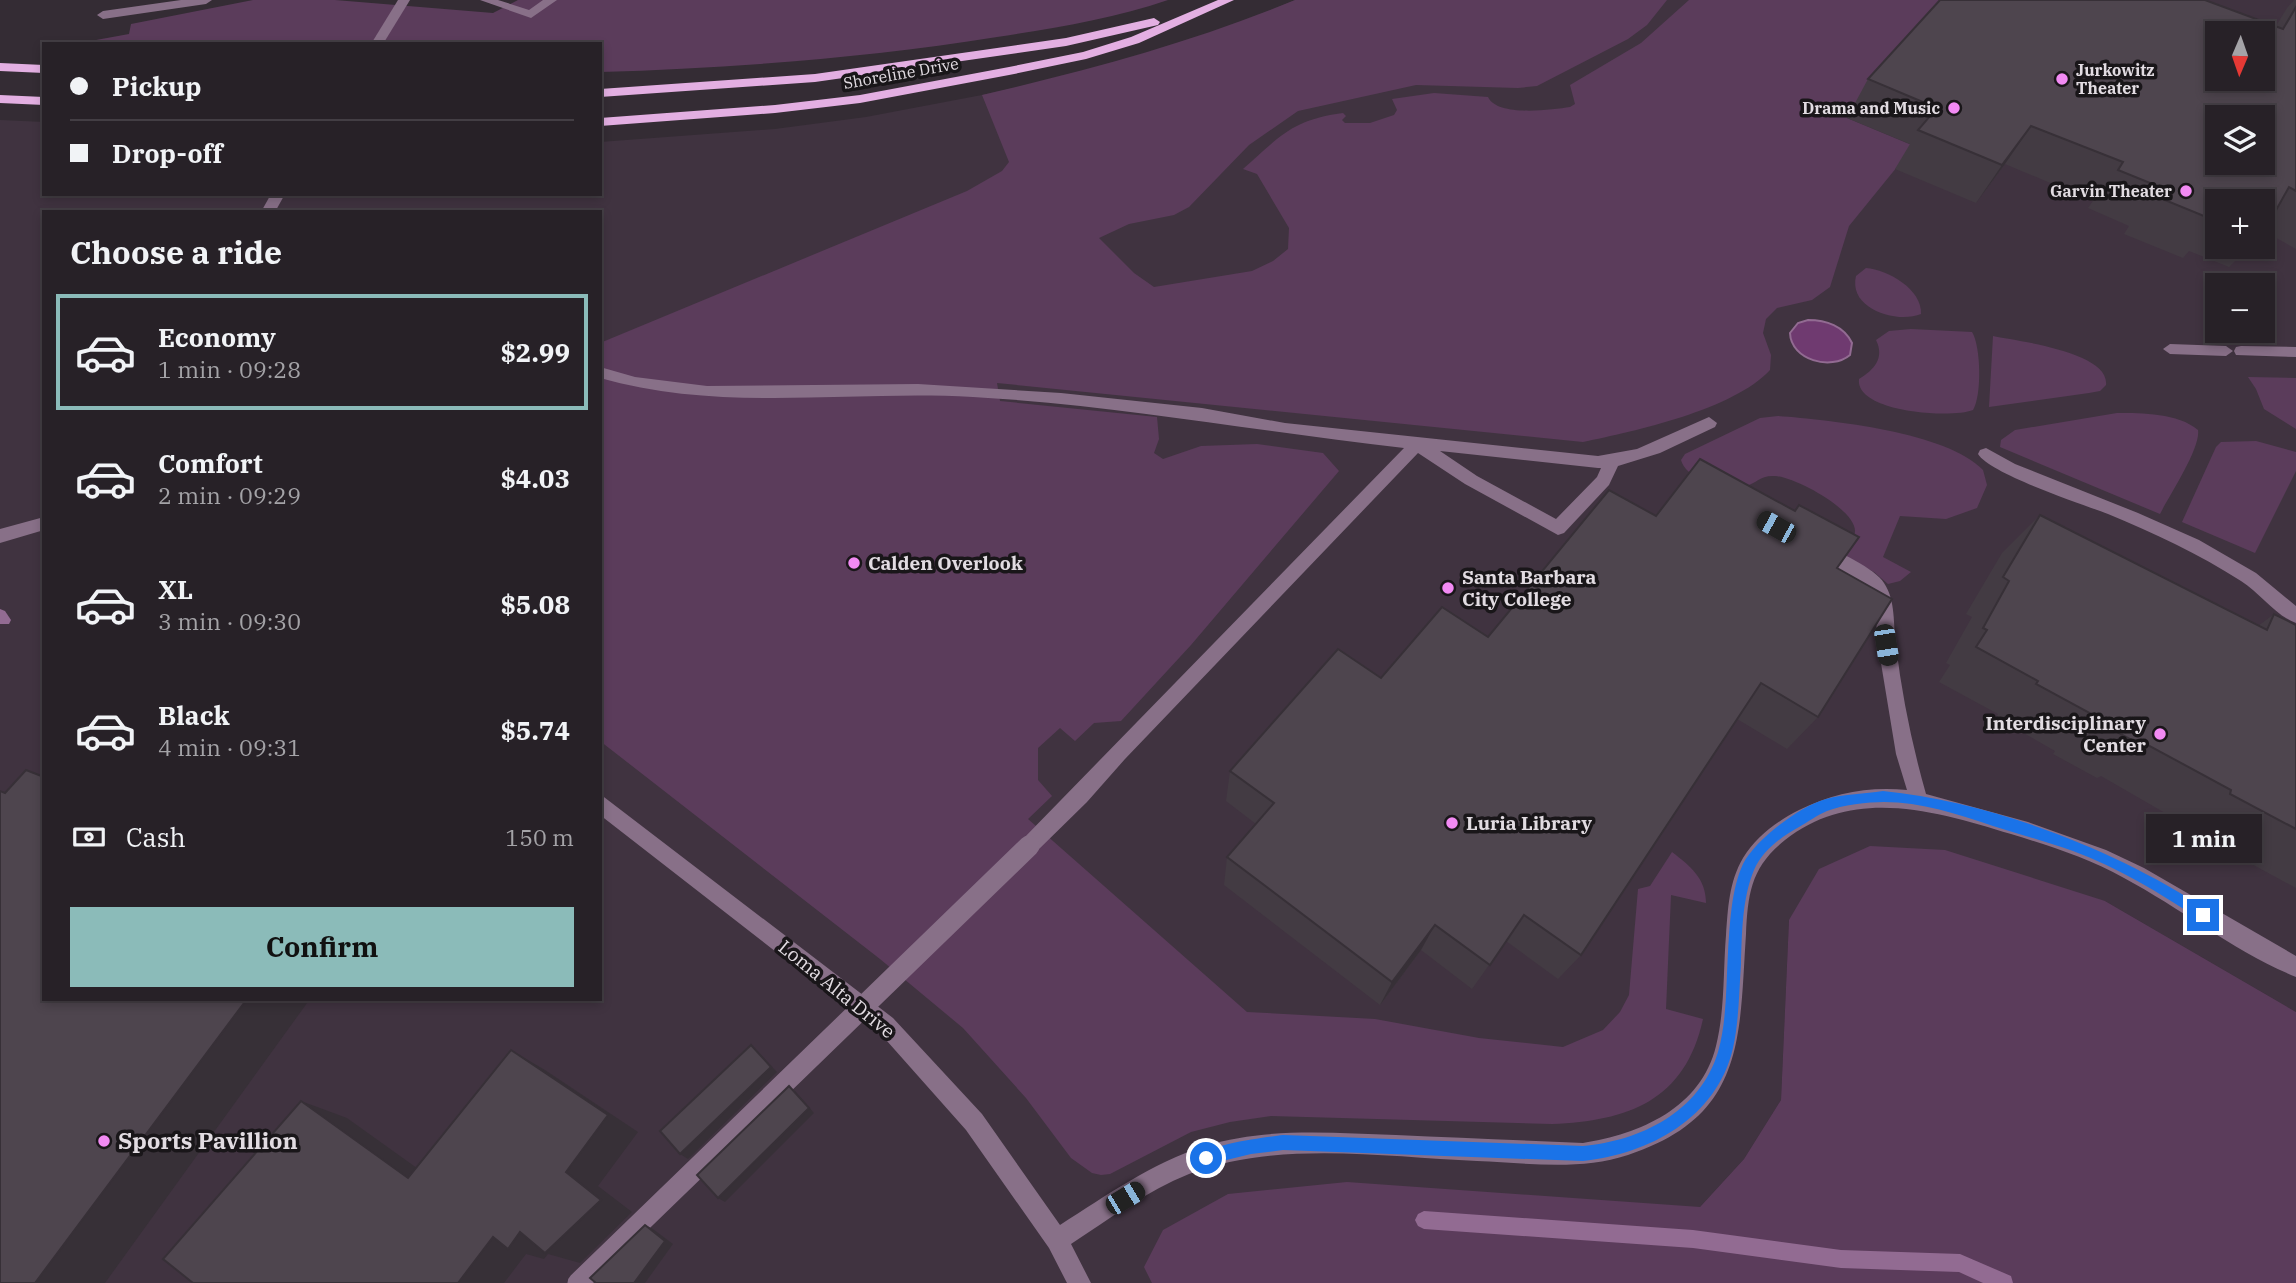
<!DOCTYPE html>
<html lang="en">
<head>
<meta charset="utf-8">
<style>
	:root { --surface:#272127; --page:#332e33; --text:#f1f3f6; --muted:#a4a3a7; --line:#433e44; --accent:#8bbbb9 }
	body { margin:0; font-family:"IBM Plex Serif",serif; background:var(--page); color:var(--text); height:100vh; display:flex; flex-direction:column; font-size:26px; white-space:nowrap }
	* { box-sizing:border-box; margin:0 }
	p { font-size:23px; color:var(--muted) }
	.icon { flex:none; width:38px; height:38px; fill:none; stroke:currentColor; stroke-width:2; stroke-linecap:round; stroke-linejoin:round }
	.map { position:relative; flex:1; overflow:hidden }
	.sheet { position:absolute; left:42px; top:210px; width:560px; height:791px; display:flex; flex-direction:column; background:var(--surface); border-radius:0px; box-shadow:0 4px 10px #0003,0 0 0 2px var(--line) }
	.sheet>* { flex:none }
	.top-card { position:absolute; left:42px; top:42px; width:560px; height:154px; border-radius:0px; box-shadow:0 4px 10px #0003,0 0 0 2px var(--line); display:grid; align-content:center; height:154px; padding:0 28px; background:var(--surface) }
	.needle { width:46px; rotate:182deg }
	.controls { position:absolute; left:2205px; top:21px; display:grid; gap:14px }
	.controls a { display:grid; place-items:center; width:70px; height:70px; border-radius:0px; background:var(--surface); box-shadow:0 4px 10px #0003,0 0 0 2px var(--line); font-size:35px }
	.end { position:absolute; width:32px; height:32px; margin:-16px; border:9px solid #1a73e8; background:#fff; box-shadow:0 0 0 4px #fff }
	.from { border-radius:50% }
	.bubble { position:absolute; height:49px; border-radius:0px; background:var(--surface); box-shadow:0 4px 10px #0003,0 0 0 2px var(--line); font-size:23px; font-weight:800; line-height:49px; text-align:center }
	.car { position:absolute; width:21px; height:42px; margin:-21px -10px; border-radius:9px; box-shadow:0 0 5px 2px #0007; background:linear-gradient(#222 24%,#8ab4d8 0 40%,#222 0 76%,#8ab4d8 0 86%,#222 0) }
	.top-card b { display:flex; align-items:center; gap:24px; height:66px; font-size:26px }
	.top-card b+b { border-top:2px solid var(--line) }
	.top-card i { width:18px; height:18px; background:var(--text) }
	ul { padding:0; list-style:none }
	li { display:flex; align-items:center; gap:21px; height:116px; margin:0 14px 10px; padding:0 14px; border:4px solid transparent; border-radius:0px }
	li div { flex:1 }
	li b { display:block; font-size:26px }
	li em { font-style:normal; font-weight:800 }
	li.selected { border-color:var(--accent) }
	li>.icon { width:63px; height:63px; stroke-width:1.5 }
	h2 { padding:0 28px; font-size:32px; line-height:84px }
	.pay { display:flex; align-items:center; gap:18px; height:77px; padding:0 28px; font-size:26px }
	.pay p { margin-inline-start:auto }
	.cta { display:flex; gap:14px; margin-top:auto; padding:14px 28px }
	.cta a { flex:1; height:80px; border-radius:0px; background:var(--accent); color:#111; font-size:28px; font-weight:800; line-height:80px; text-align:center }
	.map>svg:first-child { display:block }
</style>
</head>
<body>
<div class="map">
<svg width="2296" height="1283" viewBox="0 0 2296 1283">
	<rect width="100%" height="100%" fill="#342c34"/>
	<!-- built -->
	<path fill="#403340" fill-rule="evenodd" d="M1295,0H2296V1012L2105,901L1789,920L1781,1100L1744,1159L1700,1207L1586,1283H0V120L44,122V194H600V142L775,129L866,117L982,95L1084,72L1228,28ZM2217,33H2263V79H2217ZM2217,117H2263V163H2217ZM2217,201H2263V247H2217ZM44,212H600V999H44ZM2217,285H2263V331H2217Z"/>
	<!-- green -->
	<g fill="#5b3c5b">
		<path d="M253,0H335L493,13L518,0H1168C1113,19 1054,28 997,37C865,58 733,68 600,72V44H74L129,34L131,24Z"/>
		<path d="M1295,0H1667L1647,25L1628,39L1537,86L1518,88L1416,85L1298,111L1249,145L1189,207L1174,215L1129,224L1099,238L1134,273L1154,287L1252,271L1273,261L1288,249L1289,228L1257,174L1243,169C1281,136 1291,120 1343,113L1346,116L1342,120L1345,123H1370L1394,115L1397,110L1392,99L1434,93L1488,97C1497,117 1551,110 1570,107L1575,104L1570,85L1641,43L1689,0H1950L1847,118L1914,146L1849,226L1830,287L1812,300L1777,308L1766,319L1763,333L1771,355L1770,370C1733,410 1635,431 1583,442L997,383L1000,401L1157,417L1159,439L1154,453L1163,459L1201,446L1257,444L1323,453L1339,471L1191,645L1121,721L1094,723L1075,741L1060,728L1038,748V780L1052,796L1028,819L1247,1012L1375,1019L1479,1038L1563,1047L1603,1030L1620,1012L1629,995L1638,889L1650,886L1672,852C1690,866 1706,878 1706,903L1671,895L1666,1009L1703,1019C1685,1101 1628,1121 1552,1124L1271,1116L1230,1122L1191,1132L1110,1174L1101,1175L1092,1173L1071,1158L1026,1098L963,1028L880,959L600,741V343L967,191L1002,171L1009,162L982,95C1089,70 1194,42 1295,0Z"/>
		<path d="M1866,268C1888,270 1922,289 1921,314C1897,324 1848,309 1856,276Z"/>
		<path d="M1911,329L1972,332C1981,346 1982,396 1973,410C1950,419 1855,412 1859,379C1874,370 1885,358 1876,340L1889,331Z"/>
		<path d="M1993,336C2017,341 2110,352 2106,385L2100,391L2089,393L1989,407Z"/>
		<polygon points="2248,377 2296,378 2296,429 2264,409 2256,389"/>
		<path d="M2117,413C2142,413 2178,413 2198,430C2201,448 2169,496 2160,514L2000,447L2001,440L2015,430Z"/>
		<path d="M1778,416C1830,420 1947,432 1983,470L1987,485L1977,508L1946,519L1900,516L1883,557L1911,572L1900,581L1888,584L1874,572L1841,555C1846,549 1854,540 1855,532C1857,510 1795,477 1775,476C1760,475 1757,483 1746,486C1726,491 1687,481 1681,460L1685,454L1760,418Z"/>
		<polygon points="2256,441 2296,452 2296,471 2255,553 2182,522 2216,447 2221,442"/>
		<polygon points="1870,846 1945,850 2105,901 2296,1012 2296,1283 1152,1283 1144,1267 1163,1230 1228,1194 1347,1182 1700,1207 1744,1159 1781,1100 1789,920 1819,869"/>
	</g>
	<!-- water -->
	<path fill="#6f3a70" stroke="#926b92" stroke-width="2" d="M1808,320C1826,320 1844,326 1852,343L1850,355C1831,371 1791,360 1790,333L1798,323Z"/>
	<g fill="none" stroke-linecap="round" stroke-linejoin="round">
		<!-- stream -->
		<g fill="#926b92" fill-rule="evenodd">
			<polygon points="0,609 5,611 11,620 9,624 0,624"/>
			<polygon points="1424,1211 1693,1230 1841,1250 1960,1254 2011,1276 2013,1283 1983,1283 1959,1272 1841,1268 1693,1248 1424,1229 1418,1226 1415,1220 1418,1214"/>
		</g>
		<!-- minor -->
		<g fill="#887088" fill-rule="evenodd">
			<polygon points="181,0 212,0 206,4 103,19 97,15 103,11"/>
			<polygon points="398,0 410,0 383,44 371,44"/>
			<polygon points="480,0 498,0 529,10 543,0 557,0 531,18"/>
			<polygon points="271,194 285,194 275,212 261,212"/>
			<polygon points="2170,344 2226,346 2233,351 2226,356 2170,354 2163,349"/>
			<polygon points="2241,346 2296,347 2296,357 2236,355 2234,351 2236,347"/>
			<path d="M600,367L635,377L707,386L918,384L1061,393L1202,408L1285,423L1598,456L1637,449L1709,417L1717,423L1715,427L1660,453L1618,466L1609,485L1564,533L1558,535L1465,484L1418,453L1125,759L1087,802L1036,852L1029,855L1022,852L1019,846L1022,840L1404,448C1260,432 1118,405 973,397C849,390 722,413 600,378ZM1440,451L1598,468H1601L1597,477L1556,519L1477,476Z"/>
			<path d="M1986,448L2015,464L2138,513L2199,540L2256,573L2296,606V623C2276,616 2260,593 2241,581C2199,554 2154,533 2108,514C2082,504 1990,474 1978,454L1980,450Z"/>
			<polygon points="44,517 44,530 0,543 0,529"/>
			<path d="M1820,544C1836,550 1876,569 1884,583C1896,601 1893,624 1896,646C1902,695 1912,745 1926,794L2028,822L2106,850L2144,868L2296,956V977C2235,952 2182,909 2124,878C2088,858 2050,846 2011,834C1935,811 1854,786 1785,840C1751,867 1748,893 1746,934C1739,1038 1746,1116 1628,1155C1580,1171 1527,1163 1477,1161C1385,1157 1277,1140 1189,1174C1147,1191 1109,1219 1071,1244L1091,1283H1067L1049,1248L966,1130L879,1032L600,815V794L893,1018L982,1114L1060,1225C1107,1195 1152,1163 1205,1146C1267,1127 1332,1133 1396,1135C1458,1138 1521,1140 1583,1143C1640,1134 1701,1108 1716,1046C1725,1010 1723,972 1726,935C1728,908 1729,882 1743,858C1756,837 1777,821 1799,810C1833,793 1869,786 1907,790L1896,754L1878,645L1874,597L1862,582L1814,556L1812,551L1814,546Z"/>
		</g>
		<!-- major -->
		<g fill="#e3afe2" fill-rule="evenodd">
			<polygon points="1218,0 1234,0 1139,43 1086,59 1009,75 860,103 775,113 600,126 600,118 775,105 860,95 1009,67 1083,52 1131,37"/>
			<polygon points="1154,18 1160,22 1158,25 1066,46 815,82 600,97 600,89 815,74 1066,38"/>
			<polygon points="0,63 44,65 44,73 0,71"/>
			<polygon points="0,95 44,97 44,105 0,103"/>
		</g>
		<!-- minor-bridge -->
		<polyline stroke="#887088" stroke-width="21" points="578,1283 1029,846"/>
	</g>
	<!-- wall -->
	<g fill="#433b43">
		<polygon points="2294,0 2296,0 2296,249 2264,231 2263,232 2263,201 2217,201 2217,247 2249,247 2229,267 2189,251 2183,258 2124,234 2129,226 2088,208 2093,201 2005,164 1976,203 1895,169 1910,144 1847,118 1868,79 2276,26 2287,8"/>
		<polygon points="2040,515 2258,626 2274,614 2296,625 2296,888 2178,824 2179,821 2101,776 2097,778 2053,754 2055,751 1996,717 1998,714 1939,682 1950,665 1946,663 1972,617 1966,614 2002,553"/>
		<polygon points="1656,516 1837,568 1818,717 1787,749 1737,719 1581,955 1558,979 1506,941 1472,989 1421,950 1380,1005 1224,885 1227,857 1256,824 1226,801 1230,771 1381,678 1488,637"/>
	</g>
	<!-- shaded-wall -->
	<g fill="#373037">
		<polygon points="2031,126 2005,164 1976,203 2002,165"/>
		<polygon points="1435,925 1421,950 1380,1005 1392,982"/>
		<polygon points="247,999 310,999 105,1283 35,1283"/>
		<polygon points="511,1050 545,1070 638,1132 598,1186 632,1212 580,1263 548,1254 544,1259 526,1254 504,1283 458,1283 493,1237 566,1172"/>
		<polygon points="757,1051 777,1072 688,1159 680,1154"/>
		<polygon points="795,1091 814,1113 725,1202 718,1198"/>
		<polygon points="301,1101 347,1118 449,1191 408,1178"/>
		<polygon points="645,1225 653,1229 673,1244 645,1283 634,1283"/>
	</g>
	<!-- building -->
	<g fill="#4e454e" stroke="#373037" stroke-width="2" fill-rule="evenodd">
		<path d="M1940,0H2205L2283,29L2296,7V191L2289,187L2265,230L2263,229V201H2217V219L2216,221L2155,196L2160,187L2118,170L2123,162L2031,126L2002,165L1918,130L1937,108L1868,79ZM2217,33H2263V79H2217ZM2217,117H2263V163H2217Z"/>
		<polygon points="1700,459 1795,511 1799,505 1859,537 1837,568 1892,599 1818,717 1761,683 1581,955 1524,915 1490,965 1435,925 1392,982 1227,857 1274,803 1230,771 1338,649 1381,678 1442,607 1488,637 1609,490 1656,516"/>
		<polygon points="2040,515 2267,630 2274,614 2296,625 2296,829 2230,794 2231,790 2146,744 2144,747 2097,721 2099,718 2036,684 2038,681 1976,647 1987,630 1983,628 2009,581 2003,577"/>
		<polygon points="26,770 44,777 44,999 247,999 35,1283 0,1283 0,791 5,793"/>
		<polygon points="751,1045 771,1067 680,1154 660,1131"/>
		<polygon points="511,1050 608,1115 566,1172 601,1200 545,1253 520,1232 508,1249 493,1237 458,1283 193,1283 163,1259 301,1101 408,1178"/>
		<polygon points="789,1086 809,1108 718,1198 697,1175"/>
		<polygon points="645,1225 665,1241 634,1283 596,1283 590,1278"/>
	</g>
	<!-- route -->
	<path fill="#1a73e8" d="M1883,791C1993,802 2116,850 2208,910L2210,915L2203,921L2199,919C2160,893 2117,867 2073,851C2047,842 2019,834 1993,826C1958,814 1921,802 1884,802C1868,802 1842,805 1827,811C1817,815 1808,822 1799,827C1782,836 1762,851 1754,870C1742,899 1742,933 1741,964C1739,992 1739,1021 1733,1048C1717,1118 1649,1154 1583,1161L1283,1150L1251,1154L1206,1165L1201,1163L1198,1158C1205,1144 1267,1137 1283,1135L1583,1146C1640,1141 1700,1112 1718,1052C1727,1021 1726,985 1728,952C1730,924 1731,890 1743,864C1755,840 1800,806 1826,799C1844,794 1865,794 1883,791Z"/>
	<!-- markers -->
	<g fill="#f28af3" stroke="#191619" stroke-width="2.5">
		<circle cx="2062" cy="79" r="7"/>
		<circle cx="1954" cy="108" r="7"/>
		<circle cx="2186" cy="191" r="7"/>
		<circle cx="854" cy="563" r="7"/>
		<circle cx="1448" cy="588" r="7"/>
		<circle cx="2160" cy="734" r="7"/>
		<circle cx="1452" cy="823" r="7"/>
		<circle cx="104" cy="1141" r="7"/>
	</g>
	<g text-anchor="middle" stroke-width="7" stroke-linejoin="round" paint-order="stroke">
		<!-- far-poi labels -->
		<g font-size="16" font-weight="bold" fill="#e2dce2" stroke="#191619" text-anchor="end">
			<text x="2076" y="76" text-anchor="start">Jurkowitz<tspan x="2076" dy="18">Theater</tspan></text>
			<text x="1940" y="114">Drama and Music</text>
			<text x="2172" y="197">Garvin Theater</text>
		</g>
		<!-- far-street labels -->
		<g font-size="16" fill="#e2dce2" stroke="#191619">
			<text transform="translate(901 73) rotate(-10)" y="6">Shoreline Drive</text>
		</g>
		<!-- poi labels -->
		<g font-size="19" font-weight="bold" fill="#e2dce2" stroke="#191619" text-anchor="start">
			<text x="868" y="570">Calden Overlook</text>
			<text x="1462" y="584">Santa Barbara<tspan x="1462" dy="22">City College</tspan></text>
			<text x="2146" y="730" text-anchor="end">Interdisciplinary<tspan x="2146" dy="22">Center</tspan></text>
			<text x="1466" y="830">Luria Library</text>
		</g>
		<!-- street labels -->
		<g font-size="19" fill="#e2dce2" stroke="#191619">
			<text transform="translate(837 989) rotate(39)" y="7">Loma Alta Drive</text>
		</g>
		<!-- near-poi labels -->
		<g font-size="23" font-weight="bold" fill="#e2dce2" stroke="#191619" text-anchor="start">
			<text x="118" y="1149">Sports Pavillion</text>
		</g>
	</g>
</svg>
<div class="controls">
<a><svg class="needle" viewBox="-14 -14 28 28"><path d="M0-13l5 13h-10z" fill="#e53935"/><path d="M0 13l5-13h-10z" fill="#a4a3a7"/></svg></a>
<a><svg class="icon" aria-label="layers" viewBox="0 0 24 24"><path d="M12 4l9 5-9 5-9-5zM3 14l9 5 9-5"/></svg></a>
<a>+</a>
<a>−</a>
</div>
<i class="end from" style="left:1206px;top:1158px"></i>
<i class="end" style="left:2203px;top:915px"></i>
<div class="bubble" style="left:2146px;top:814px;width:116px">1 min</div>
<i class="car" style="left:1776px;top:527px;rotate:299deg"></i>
<i class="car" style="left:1886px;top:645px;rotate:171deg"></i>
<i class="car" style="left:1125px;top:1198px;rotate:59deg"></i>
<div class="top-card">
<b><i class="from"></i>Pickup</b>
<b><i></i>Drop-off</b>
</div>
<section class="sheet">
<h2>Choose a ride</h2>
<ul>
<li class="selected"><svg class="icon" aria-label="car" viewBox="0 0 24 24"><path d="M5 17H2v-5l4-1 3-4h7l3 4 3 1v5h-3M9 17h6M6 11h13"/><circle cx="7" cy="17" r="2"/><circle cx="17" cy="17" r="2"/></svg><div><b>Economy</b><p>1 min · 09:28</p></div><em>$2.99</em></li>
<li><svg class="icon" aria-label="car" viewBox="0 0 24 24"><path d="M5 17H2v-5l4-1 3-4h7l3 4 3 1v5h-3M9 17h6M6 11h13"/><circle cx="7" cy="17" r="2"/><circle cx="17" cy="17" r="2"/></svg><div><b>Comfort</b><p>2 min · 09:29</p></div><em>$4.03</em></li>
<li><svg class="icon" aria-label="car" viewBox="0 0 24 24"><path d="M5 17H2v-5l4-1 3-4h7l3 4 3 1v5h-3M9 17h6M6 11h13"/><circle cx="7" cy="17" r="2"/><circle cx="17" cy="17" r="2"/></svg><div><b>XL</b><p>3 min · 09:30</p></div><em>$5.08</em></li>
<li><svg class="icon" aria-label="car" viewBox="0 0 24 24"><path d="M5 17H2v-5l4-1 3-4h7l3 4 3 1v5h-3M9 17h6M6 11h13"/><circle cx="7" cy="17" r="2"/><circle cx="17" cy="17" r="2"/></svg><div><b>Black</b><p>4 min · 09:31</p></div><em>$5.74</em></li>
</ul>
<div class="pay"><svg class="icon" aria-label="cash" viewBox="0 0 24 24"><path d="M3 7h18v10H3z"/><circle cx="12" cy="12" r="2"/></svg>Cash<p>150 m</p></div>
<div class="cta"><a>Confirm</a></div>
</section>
</div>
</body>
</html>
